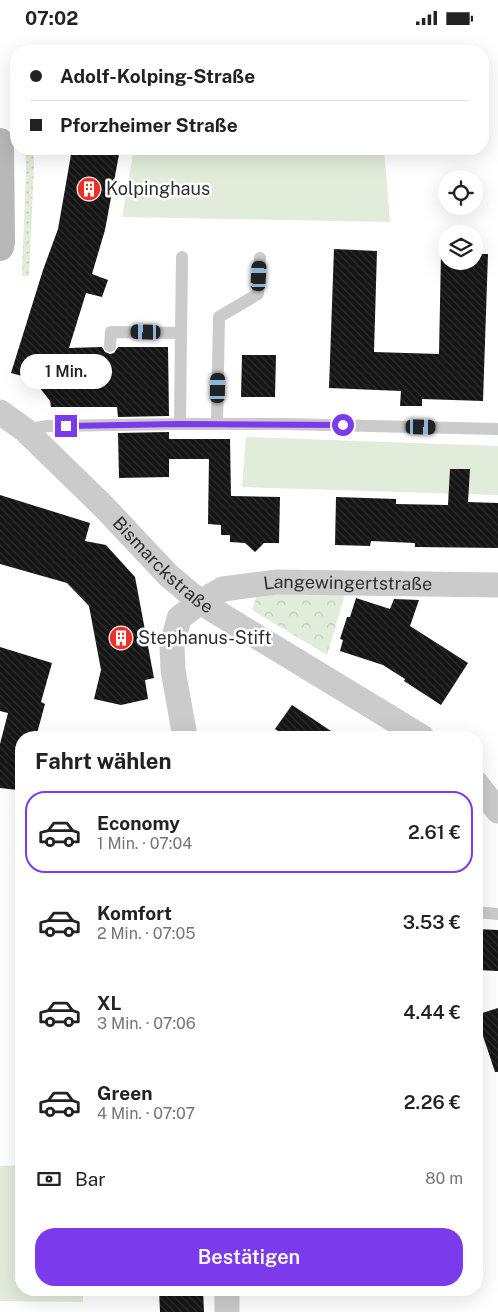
<!DOCTYPE html>
<html lang="de">
<head>
<meta charset="utf-8">
<style>
	:root { --surface:#fff; --page:#f2f2f2; --text:#222; --muted:#767676; --line:#e0e0e0; --accent:#7c3aed }
	body { margin:0; font-family:"Public Sans",sans-serif; background:var(--page); color:var(--text); height:100vh; display:flex; flex-direction:column; font-size:19px; white-space:nowrap }
	* { box-sizing:border-box; margin:0 }
	p { font-size:16px; color:var(--muted) }
	.icon { flex:none; width:28px; height:28px; fill:none; stroke:currentColor; stroke-width:2; stroke-linecap:round; stroke-linejoin:round }
	.map { position:relative; flex:1; overflow:hidden }
	.details { position:absolute; left:15px; top:696px; width:468px; height:565px; display:flex; flex-direction:column; background:var(--surface); border-radius:20px; box-shadow:0 5px 20px #0002 }
	.details>* { flex:none }
	.hud { position:absolute; left:10px; top:10px; width:479px; height:110px; border-radius:20px; box-shadow:0 5px 20px #0002; display:grid; align-content:center; height:110px; padding:0 20px; background:var(--surface) }
	.controls { position:absolute; left:438px; top:135px; display:grid; gap:10px }
	.controls a { display:grid; place-items:center; width:45px; height:45px; border-radius:50%; background:var(--surface); box-shadow:0 5px 20px #0002; font-size:25px }
	.end { position:absolute; width:22px; height:22px; margin:-11px; border:6px solid #7c3aed; background:#fff; box-shadow:0 0 0 2px #fff }
	.from { border-radius:50% }
	.bubble { position:absolute; height:35px; border-radius:18px; background:var(--surface); box-shadow:0 5px 20px #0002; font-size:16px; font-weight:600; line-height:35px; text-align:center }
	.car { position:absolute; width:15px; height:30px; margin:-15px -8px; border-radius:6px; box-shadow:0 0 4px 1px #0007; background:linear-gradient(#222 24%,#8ab4d8 0 40%,#222 0 76%,#8ab4d8 0 86%,#222 0) }
	.hud b { display:flex; align-items:center; gap:18px; height:48px; font-size:19px }
	.hud b+b { border-top:1px solid var(--line) }
	.hud i { width:12px; height:12px; background:var(--text) }
	ul { padding:0; list-style:none }
	li { display:flex; align-items:center; gap:15px; height:82px; margin:0 10px 8px; padding:0 10px; border:2px solid transparent; border-radius:20px }
	li div { flex:1 }
	li b { display:block; font-size:19px }
	li em { font-style:normal; font-weight:600 }
	li.on { border-color:var(--accent) }
	li>.icon { width:45px; height:45px; stroke-width:1.5 }
	h2 { padding:0 20px; font-size:22px; line-height:60px }
	.pay { display:flex; align-items:center; gap:12px; height:55px; padding:0 20px; font-size:19px }
	.pay p { margin-inline-start:auto }
	.button { display:flex; gap:10px; margin-top:auto; padding:10px 20px }
	.button a { flex:1; height:58px; border-radius:20px; background:var(--accent); color:#fff; font-size:20px; font-weight:600; line-height:58px; text-align:center }
	.status { display:flex; justify-content:space-between; align-items:center; height:35px; padding:0 25px; background:var(--surface); direction:ltr }
	.status svg { height:14px; fill:currentColor }
	.map>svg:first-child { display:block }
</style>
</head>
<body>
<div class="status"><b>07:02</b><svg viewBox="0 0 49 12"><path d="M0 12V9h3v3zM5 12V6h3v6zM10 12V3h3v9zM15 12V0h3v12zM26 1h20v11H26zM47 4h2v5h-2z"/></svg></div>
<div class="map">
<svg width="498" height="1277" viewBox="0 0 498 1277">
	<defs>
		<pattern id="grass-dots" width="8" height="8" patternUnits="userSpaceOnUse" patternTransform="scale(1.25)"><rect width="8" height="8" fill="#e2ecda"/><path d="M2 2h.1M6 6h.1" fill="none" stroke="#c2cbbb" stroke-width="1.8" stroke-linecap="round"/></pattern>
		<pattern id="park-crowns" width="20" height="18" patternUnits="userSpaceOnUse" patternTransform="scale(1.25)"><rect width="20" height="18" fill="#e2ecda"/><path d="M2 6a3 3 0 1 1 6 0M12 15a3 3 0 1 1 6 0" fill="none" stroke="#c2cbbb"/></pattern>
		<pattern id="building-back-hatch" width="6" height="6" patternUnits="userSpaceOnUse" patternTransform="scale(1.25)"><rect width="6" height="6" fill="#151515"/><path d="M-1 5l2 2M0 0l6 6M5-1l2 2" fill="none" stroke="#2f2f2f"/></pattern>
	</defs>
	<rect width="100%" height="100%" fill="#fff"/>
	<!-- grass -->
	<polygon fill="url(#grass-dots)" points="25,114 33,114 34,131 29,241 22,241 26,131"/>
	<!-- park -->
	<polygon fill="url(#park-crowns)" points="257,560 345,560 327,620 252,575"/>
	<!-- garden -->
	<g fill="#e2ecda">
		<polygon points="205,114 384,114 390,187 122,182 133,119"/>
		<polygon points="246,402 498,411 498,460 242,452"/>
		<polygon points="21,1130 21,1255 83,1255 83,1267 0,1266 0,1131"/>
	</g>
	<!-- building -->
	<g fill="url(#building-back-hatch)">
		<polygon points="72,114 120,114 105,195 92,239 108,245 102,262 86,258 69,313 102,312 105,317 110,319 114,318 118,312 168,312 169,381 118,382 117,372 51,372 50,366 33,344 11,338 43,235 58,194"/>
		<polygon points="334,214 377,216 374,317 439,319 441,218 446,218 446,226 474,226 474,219 488,219 483,366 422,364 422,371 400,371 401,356 329,353"/>
		<polygon points="242,320 276,320 275,362 241,362"/>
		<polygon points="169,397 169,404 230,404 231,461 280,462 279,508 264,508 255,517 245,508 230,507 230,500 221,500 221,490 208,489 209,424 169,424 169,442 119,443 118,398"/>
		<polygon points="450,434 470,434 468,467 498,468 498,513 415,512 415,508 371,506 370,511 335,510 336,462 396,464 396,469 448,470"/>
		<polygon points="0,460 90,488 85,506 106,510 135,542 154,643 145,645 148,664 121,670 94,664 101,635 89,571 67,548 0,529"/>
		<polygon points="356,563 390,574 394,564 419,565 410,591 468,628 441,670 404,646 405,644 383,630 340,616 343,605 340,604 347,582 350,582"/>
		<polygon points="0,612 52,628 41,667 45,669 36,702 21,702 21,746 18,755 0,753 0,709 8,678 0,676"/>
		<polygon points="292,670 340,702 287,702 275,694"/>
		<polygon points="476,894 498,895 498,936 476,935"/>
		<polygon points="498,973 498,1037 495,1037 476,980"/>
		<polygon points="159,1255 203,1255 204,1277 160,1277"/>
	</g>
	<g fill="none" stroke-linecap="round" stroke-linejoin="round">
		<!-- lane -->
		<g stroke="#cbcbcb" stroke-width="12">
			<polyline points="181,298 182,222"/>
			<polyline points="110,311 111,297 181,298 180,389"/>
			<polyline points="217,389 219,282 258,259 260,223"/>
			<polyline points="25,395 47,391 180,389 285,389 498,394"/>
			<polyline points="476,877 498,879"/>
		</g>
		<!-- street -->
		<g stroke="#cbcbcb" stroke-width="25">
			<path id="s1" d="M0,377L25,395L104,472L168,540L200,567L422,702"/>
			<path id="s2" d="M185,702L173,635L172,611L179,583L200,567L223,554L277,547L498,550"/>
			<polyline points="476,748 498,776"/>
			<polyline points="227,1255 227,1277"/>
		</g>
		<!-- secondary -->
		<polyline stroke="#b8b8b8" stroke-width="28" points="0,107 1,207 0,212"/>
	</g>
	<g fill="none" stroke-linecap="round" stroke-linejoin="round">
		<!-- route -->
		<polyline stroke="#7c3aed" stroke-width="6" points="66,391 180,389 343,390"/>
	</g>
	<!-- icons -->
	<defs>
		<g id="building-disc" transform="scale(1.25)"><circle r="9.5" fill="#ed3027" stroke="#fff"/><path d="M-4-6H4V6H1V3H-1V6H-4ZM-2.5-4.3h1.7v1.8h-1.7ZM.8-4.3h1.7v1.8H.8ZM-2.5-1h1.7V.8h-1.7ZM.8-1h1.7V.8H.8Z" fill="#fff"/></g>
	</defs>
	<g fill-rule="evenodd">
		<use href="#building-disc" x="89" y="154"/>
		<use href="#building-disc" x="121" y="603"/>
	</g>
	<g text-anchor="middle" stroke-width="5" stroke-linejoin="round" paint-order="stroke">
		<!-- poi labels -->
		<g font-size="18" fill="#2e2e2e" stroke="#fff" text-anchor="start">
			<text x="106" y="160">Kolpinghaus</text>
			<text x="138" y="609">Stephanus-Stift</text>
		</g>
		<!-- street labels -->
		<g font-size="18" fill="#2e2e2e" stroke="#fff">
			<text dy="6" stroke="none"><textPath href="#s1" startOffset="224">Bismarckstraße</textPath></text>
			<text dy="6" stroke="none"><textPath href="#s2" startOffset="299">Langewingertstraße</textPath></text>
		</g>
	</g>
</svg>
<div class="controls">
<a><svg class="icon" aria-label="locate" viewBox="0 0 24 24"><circle cx="12" cy="12" r="6"/><path d="M12 2v4M12 18v4M2 12h4M18 12h4"/></svg></a>
<a><svg class="icon" aria-label="layers" viewBox="0 0 24 24"><path d="M12 4l9 5-9 5-9-5zM3 14l9 5 9-5"/></svg></a>
</div>
<i class="end from" style="left:343px;top:390px"></i>
<i class="end" style="left:66px;top:391px"></i>
<div class="bubble" style="left:20px;top:319px;width:92px">1 Min.</div>
<i class="car" style="left:259px;top:241px;rotate:3deg"></i>
<i class="car" style="left:146px;top:297px;rotate:271deg"></i>
<i class="car" style="left:218px;top:353px;rotate:1deg"></i>
<i class="car" style="left:421px;top:392px;rotate:91deg"></i>
<div class="hud">
<b><i class="from"></i>Adolf-Kolping-Straße</b>
<b><i></i>Pforzheimer Straße</b>
</div>
<section class="details">
<h2>Fahrt wählen</h2>
<ul>
<li class="on"><svg class="icon" aria-label="car" viewBox="0 0 24 24"><path d="M5 17H2v-5l4-1 3-4h7l3 4 3 1v5h-3M9 17h6M6 11h13"/><circle cx="7" cy="17" r="2"/><circle cx="17" cy="17" r="2"/></svg><div><b>Economy</b><p>1 Min. · 07:04</p></div><em>2.61 €</em></li>
<li><svg class="icon" aria-label="car" viewBox="0 0 24 24"><path d="M5 17H2v-5l4-1 3-4h7l3 4 3 1v5h-3M9 17h6M6 11h13"/><circle cx="7" cy="17" r="2"/><circle cx="17" cy="17" r="2"/></svg><div><b>Komfort</b><p>2 Min. · 07:05</p></div><em>3.53 €</em></li>
<li><svg class="icon" aria-label="car" viewBox="0 0 24 24"><path d="M5 17H2v-5l4-1 3-4h7l3 4 3 1v5h-3M9 17h6M6 11h13"/><circle cx="7" cy="17" r="2"/><circle cx="17" cy="17" r="2"/></svg><div><b>XL</b><p>3 Min. · 07:06</p></div><em>4.44 €</em></li>
<li><svg class="icon" aria-label="car" viewBox="0 0 24 24"><path d="M5 17H2v-5l4-1 3-4h7l3 4 3 1v5h-3M9 17h6M6 11h13"/><circle cx="7" cy="17" r="2"/><circle cx="17" cy="17" r="2"/></svg><div><b>Green</b><p>4 Min. · 07:07</p></div><em>2.26 €</em></li>
</ul>
<div class="pay"><svg class="icon" aria-label="cash" viewBox="0 0 24 24"><path d="M3 7h18v10H3z"/><circle cx="12" cy="12" r="2"/></svg>Bar<p>80 m</p></div>
<div class="button"><a>Bestätigen</a></div>
</section>
</div>
</body>
</html>
